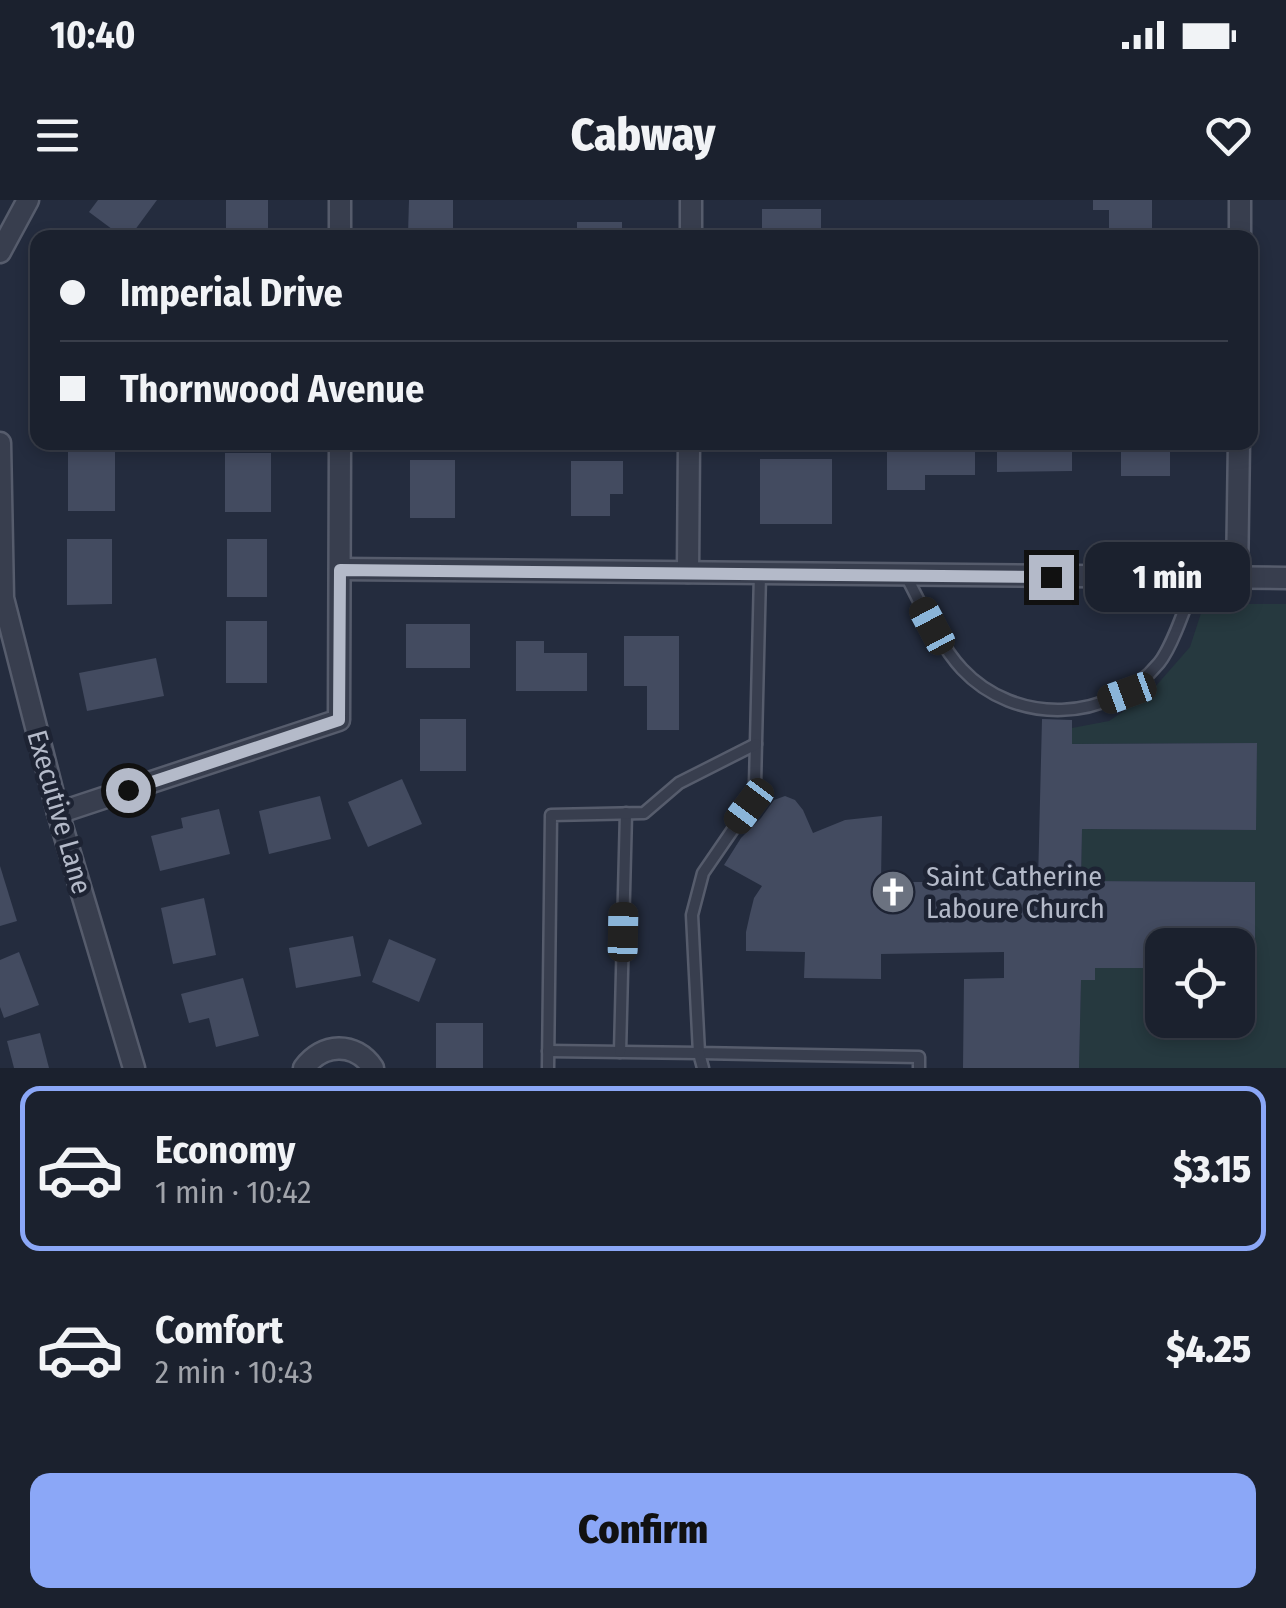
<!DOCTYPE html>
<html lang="en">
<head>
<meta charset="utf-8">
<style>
	:root { --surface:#1b212e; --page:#282e3a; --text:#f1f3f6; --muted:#a0a3aa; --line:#393e4a; --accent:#8ba7f7 }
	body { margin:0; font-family:"Fira Sans Condensed",sans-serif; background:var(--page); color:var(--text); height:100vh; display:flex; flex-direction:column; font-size:38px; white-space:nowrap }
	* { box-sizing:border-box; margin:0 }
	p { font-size:32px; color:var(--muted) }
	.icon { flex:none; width:55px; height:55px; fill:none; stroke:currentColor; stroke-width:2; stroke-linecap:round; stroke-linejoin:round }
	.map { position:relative; height:868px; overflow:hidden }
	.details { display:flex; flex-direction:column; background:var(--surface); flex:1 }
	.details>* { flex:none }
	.hud { position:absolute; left:30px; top:30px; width:1228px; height:220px; border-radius:20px; box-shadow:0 5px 15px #0003,0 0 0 2px var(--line); display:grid; align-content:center; height:220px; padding:0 30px; background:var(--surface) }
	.buttons { position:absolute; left:1145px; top:728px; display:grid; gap:20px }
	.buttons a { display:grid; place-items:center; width:110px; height:110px; border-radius:20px; background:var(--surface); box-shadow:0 5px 15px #0003,0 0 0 2px var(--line); font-size:50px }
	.end { position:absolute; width:45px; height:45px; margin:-22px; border:12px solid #b4bac9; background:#111; box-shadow:0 0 0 5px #111 }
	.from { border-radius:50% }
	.bubble { position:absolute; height:70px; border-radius:20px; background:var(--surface); box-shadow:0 5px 15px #0003,0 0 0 2px var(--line); font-size:32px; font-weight:800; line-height:70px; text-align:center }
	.car { position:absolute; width:30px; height:60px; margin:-30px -15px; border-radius:12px; box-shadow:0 0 8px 2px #0007; background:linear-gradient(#222 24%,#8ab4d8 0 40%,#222 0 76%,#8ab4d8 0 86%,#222 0) }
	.hud b { display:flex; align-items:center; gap:35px; height:95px; font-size:38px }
	.hud b+b { border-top:2px solid var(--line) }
	.hud i { width:25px; height:25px; background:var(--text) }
	ul { padding:18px 0 0; list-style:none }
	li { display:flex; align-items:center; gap:30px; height:165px; margin:0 20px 15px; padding:0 10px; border:5px solid transparent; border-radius:20px }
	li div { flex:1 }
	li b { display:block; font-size:38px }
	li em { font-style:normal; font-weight:800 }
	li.selected { border-color:var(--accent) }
	li>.icon { width:90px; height:90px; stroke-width:1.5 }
	.button { display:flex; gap:20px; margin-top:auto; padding:20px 30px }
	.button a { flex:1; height:115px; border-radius:20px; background:var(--accent); color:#111; font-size:40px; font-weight:800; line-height:115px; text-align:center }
	.status { display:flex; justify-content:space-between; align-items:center; height:70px; padding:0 50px; background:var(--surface); direction:ltr }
	.status svg { height:28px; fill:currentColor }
	header { display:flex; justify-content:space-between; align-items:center; height:130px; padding:0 30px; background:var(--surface); font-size:45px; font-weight:800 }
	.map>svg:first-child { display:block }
</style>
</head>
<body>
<div class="status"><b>10:40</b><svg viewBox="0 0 49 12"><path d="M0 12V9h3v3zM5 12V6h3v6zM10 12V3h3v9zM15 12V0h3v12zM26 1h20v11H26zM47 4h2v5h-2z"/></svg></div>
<header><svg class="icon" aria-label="menu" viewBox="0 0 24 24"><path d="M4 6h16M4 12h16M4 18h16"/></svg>Cabway<svg class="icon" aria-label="heart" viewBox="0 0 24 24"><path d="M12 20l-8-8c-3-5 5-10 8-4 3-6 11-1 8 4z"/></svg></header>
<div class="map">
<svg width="1286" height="868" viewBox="0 0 1286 868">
	<rect width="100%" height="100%" fill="#242c3e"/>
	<!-- green -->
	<polygon fill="#26393f" points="1204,404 1286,404 1286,868 1079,868 1081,780 1094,780 1095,768 1162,768 1162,820 1238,820 1238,768 1254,768 1255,682 1081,681 1082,629 1255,630 1257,543 1072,544 1072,528 1109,521 1148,495 1190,447"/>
	<!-- building -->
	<g fill="#434b60">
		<polygon points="98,0 157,0 129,38 124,38 89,12"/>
		<rect x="226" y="0" width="42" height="38"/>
		<polygon points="409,0 453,0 453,38 408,35"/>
		<polygon points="1093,0 1152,0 1152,38 1109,38 1109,10 1093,10"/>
		<rect x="762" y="9" width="59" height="29"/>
		<rect x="577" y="22" width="45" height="16"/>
		<polygon points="887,242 975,242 975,275 925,275 925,290 887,290"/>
		<polygon points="997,242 1072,242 1072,271 997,272"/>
		<rect x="1121" y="242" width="49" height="34"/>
		<rect x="68" y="252" width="47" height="59"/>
		<rect x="225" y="253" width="46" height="59"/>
		<rect x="760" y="259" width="72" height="65"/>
		<rect x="410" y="260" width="45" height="58"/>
		<polygon points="571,261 623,261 623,294 610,294 610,316 571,316"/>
		<polygon points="67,339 112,339 112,404 67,405"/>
		<rect x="227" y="339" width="40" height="58"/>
		<rect x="226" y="421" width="41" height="62"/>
		<rect x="406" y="424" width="64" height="44"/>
		<polygon points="624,436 679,436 679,530 647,530 647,486 624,486"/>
		<polygon points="516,441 544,441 544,453 587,453 587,491 516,491"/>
		<polygon points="156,458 164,496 87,511 79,473"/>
		<rect x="420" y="519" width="46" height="52"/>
		<polygon points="1042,519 1072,520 1072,544 1257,543 1256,630 1082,629 1081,681 1255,682 1255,768 1238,768 1238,745 1162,745 1162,768 1095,768 1095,780 1081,780 1079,868 963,868 964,779 1004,778 1004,752 881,754 881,779 804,778 805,752 746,751 746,732 750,714 754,698 762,686 724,665 741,638 761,618 774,600 785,596 795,600 803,610 813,633 845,620 882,616 881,682 1038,682"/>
		<polygon points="402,579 422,624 368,647 348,602"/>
		<polygon points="320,596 331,639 269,654 259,611"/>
		<polygon points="219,609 230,654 160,671 151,636 183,628 181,618"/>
		<polygon points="0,666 17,721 0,726"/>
		<polygon points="204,698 216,755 173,764 161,708"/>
		<polygon points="353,736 361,776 296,788 289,748"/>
		<polygon points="389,739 436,759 419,802 372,782"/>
		<polygon points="19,752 39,805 4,818 0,807 0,760"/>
		<polygon points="243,778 259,836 216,847 209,818 189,823 181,794"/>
		<rect x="436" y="823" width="47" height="45"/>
		<polygon points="40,833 49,868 14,868 7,841"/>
	</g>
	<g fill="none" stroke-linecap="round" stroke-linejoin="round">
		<!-- lane casing -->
		<g stroke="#565c6c" stroke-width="15">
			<g id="lane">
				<polyline points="760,374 755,584 749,606 703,673 692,715 699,853 919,857 919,868"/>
				<path d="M906,376C922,406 939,444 962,469C1015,526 1110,523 1159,463C1173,446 1188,399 1196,378"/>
				<polyline points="548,851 699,853 703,868"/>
				<polyline points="620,852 626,613"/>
				<polyline points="548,868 551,615 644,613 679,583 756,544"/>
			</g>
		</g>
		<!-- street casing -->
		<g stroke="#565c6c" stroke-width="25">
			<g id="street">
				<polyline points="340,0 340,38"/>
				<polyline points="691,38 691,0"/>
				<polyline points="1240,38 1240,0"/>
				<polyline points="0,52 28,0"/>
				<polyline points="0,243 3,398 58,613 134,868"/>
				<polyline points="340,369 1286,378"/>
				<polyline points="688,372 689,242"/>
				<polyline points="1237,378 1239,242"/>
				<polyline points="58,613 339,520 340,242"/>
				<path d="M304,868C322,843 355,841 373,868"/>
			</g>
		</g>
		<!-- lane -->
		<use href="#lane" stroke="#383e4e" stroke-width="10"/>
		<!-- street -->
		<use href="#street" stroke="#383e4e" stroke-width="20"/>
	</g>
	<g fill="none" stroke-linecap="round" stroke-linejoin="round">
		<!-- route -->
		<polyline stroke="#b4bac9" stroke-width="12" points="128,590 339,520 340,370 1051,377"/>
	</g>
	<!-- icons -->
	<defs>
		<g id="church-disc" transform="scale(2.25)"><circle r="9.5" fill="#6b7280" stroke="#1d2333"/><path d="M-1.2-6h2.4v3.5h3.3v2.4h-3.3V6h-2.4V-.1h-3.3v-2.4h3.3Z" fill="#fff"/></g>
	</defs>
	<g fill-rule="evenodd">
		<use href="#church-disc" x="893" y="692"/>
	</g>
	<g text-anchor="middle" stroke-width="9" stroke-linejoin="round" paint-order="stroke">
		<!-- street labels -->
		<g font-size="28" fill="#b4bac9" stroke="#1d2333">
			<text transform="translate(60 612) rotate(74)" y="10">Executive Lane</text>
		</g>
		<!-- poi labels -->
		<g font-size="28" fill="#b4bac9" stroke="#1d2333" text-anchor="start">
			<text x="926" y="686">Saint Catherine<tspan x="926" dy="32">Laboure Church</tspan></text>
		</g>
	</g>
</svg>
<div class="buttons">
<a><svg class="icon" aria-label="locate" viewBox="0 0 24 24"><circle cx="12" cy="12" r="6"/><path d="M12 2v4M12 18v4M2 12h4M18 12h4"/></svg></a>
</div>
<i class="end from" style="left:128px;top:590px"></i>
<i class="end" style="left:1051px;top:377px"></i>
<div class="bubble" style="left:1085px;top:342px;width:165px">1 min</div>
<i class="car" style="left:932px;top:426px;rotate:332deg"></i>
<i class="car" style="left:1127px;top:493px;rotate:250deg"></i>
<i class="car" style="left:749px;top:606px;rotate:217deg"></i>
<i class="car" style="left:623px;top:732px;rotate:1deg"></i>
<div class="hud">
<b><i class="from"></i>Imperial Drive</b>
<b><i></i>Thornwood Avenue</b>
</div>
</div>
<section class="details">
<ul>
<li class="selected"><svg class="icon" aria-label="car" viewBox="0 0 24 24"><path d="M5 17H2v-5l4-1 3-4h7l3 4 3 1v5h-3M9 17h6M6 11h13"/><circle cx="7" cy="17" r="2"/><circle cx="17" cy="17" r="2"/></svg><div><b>Economy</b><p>1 min · 10:42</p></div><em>$3.15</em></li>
<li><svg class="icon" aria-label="car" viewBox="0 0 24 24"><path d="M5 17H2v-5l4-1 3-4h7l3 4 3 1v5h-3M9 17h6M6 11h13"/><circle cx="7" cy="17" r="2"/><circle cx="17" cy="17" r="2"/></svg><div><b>Comfort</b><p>2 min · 10:43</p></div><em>$4.25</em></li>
</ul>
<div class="button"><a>Confirm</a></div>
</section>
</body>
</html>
